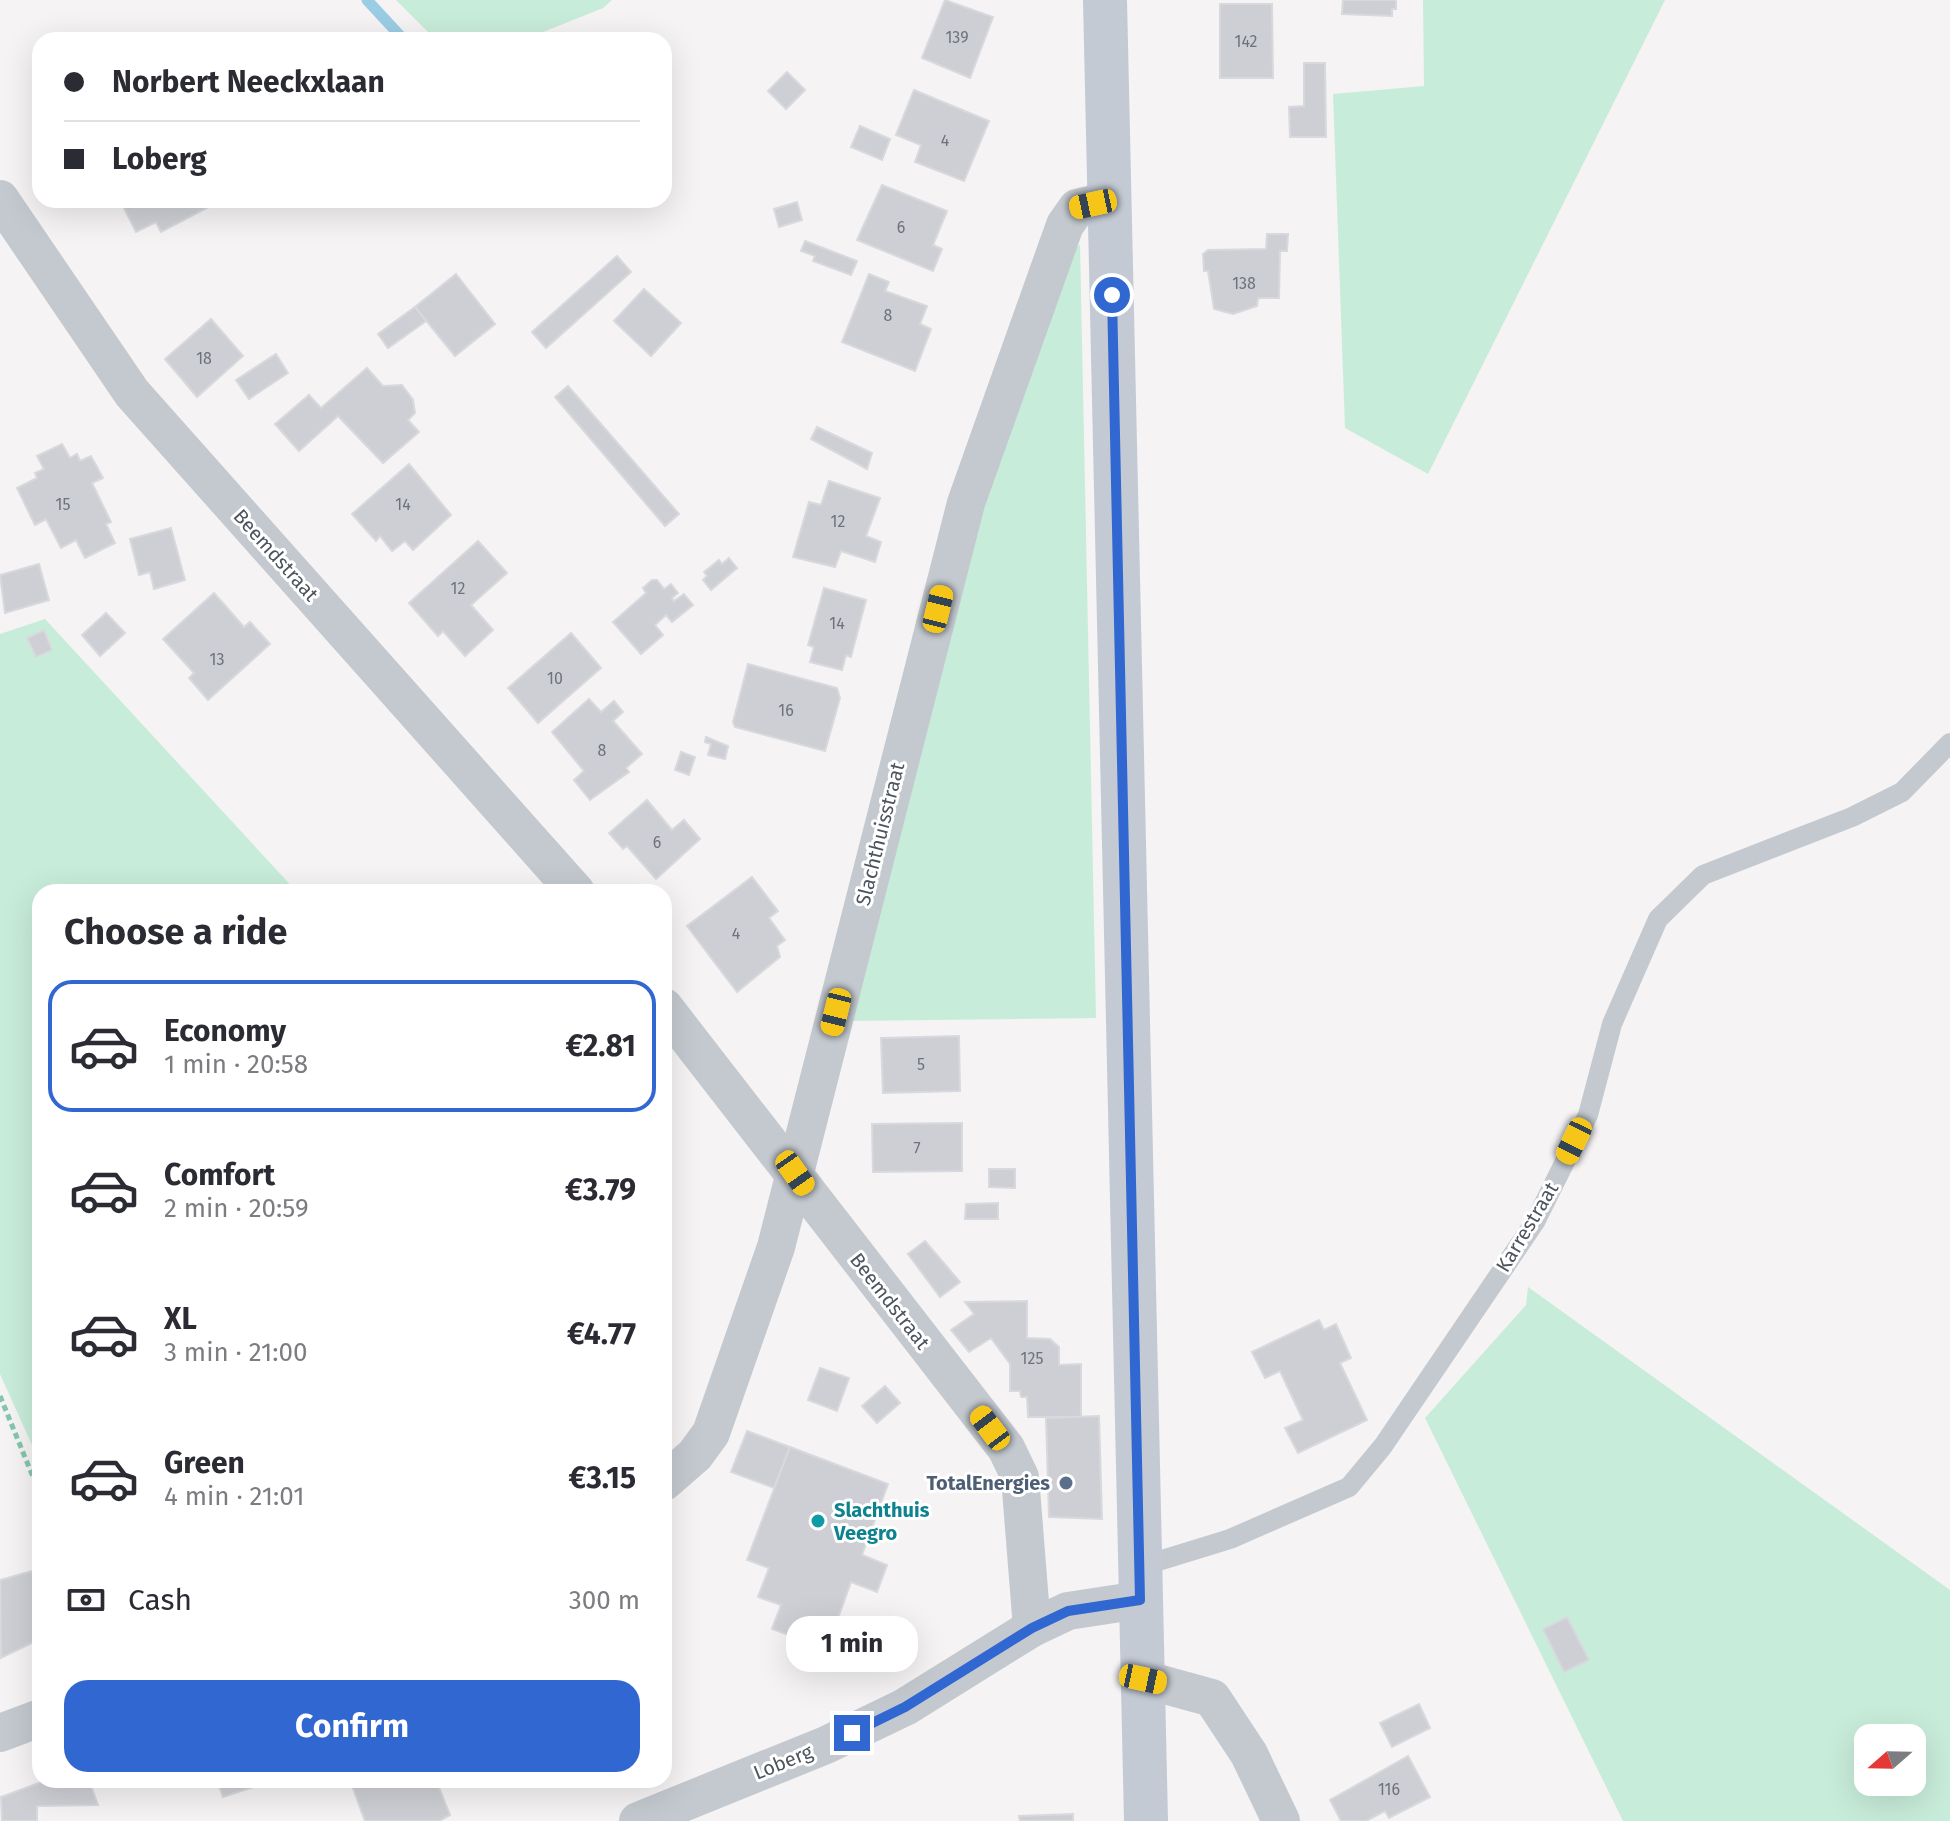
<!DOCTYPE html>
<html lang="en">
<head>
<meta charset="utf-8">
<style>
	:root { --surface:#fff; --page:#f2f2f3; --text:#2b2b33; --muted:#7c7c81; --line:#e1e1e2; --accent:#3167d1 }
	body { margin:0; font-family:"Fira Sans",sans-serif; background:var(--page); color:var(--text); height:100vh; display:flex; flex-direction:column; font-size:30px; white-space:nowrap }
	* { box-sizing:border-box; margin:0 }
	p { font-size:26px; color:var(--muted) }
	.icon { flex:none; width:44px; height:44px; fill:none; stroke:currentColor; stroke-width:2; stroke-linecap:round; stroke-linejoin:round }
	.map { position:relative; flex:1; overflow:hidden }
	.panel { position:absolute; left:32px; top:884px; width:640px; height:904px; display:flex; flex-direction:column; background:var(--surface); border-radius:24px; box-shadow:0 8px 32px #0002 }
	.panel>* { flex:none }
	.top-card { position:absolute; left:32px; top:32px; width:640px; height:176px; border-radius:24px; box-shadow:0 8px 32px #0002; display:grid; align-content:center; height:176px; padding:0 32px; background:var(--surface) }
	.needle { width:52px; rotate:250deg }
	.fabs { position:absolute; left:1854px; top:1724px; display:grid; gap:16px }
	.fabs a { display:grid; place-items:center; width:72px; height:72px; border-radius:16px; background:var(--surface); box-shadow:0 8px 32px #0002; font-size:40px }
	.end { position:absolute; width:36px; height:36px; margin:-18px; border:10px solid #3167d1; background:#fff; box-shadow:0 0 0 4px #fff }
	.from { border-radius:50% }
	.bubble { position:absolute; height:56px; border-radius:24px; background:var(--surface); box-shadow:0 8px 32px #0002; font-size:26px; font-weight:700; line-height:56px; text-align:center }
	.car { position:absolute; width:24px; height:48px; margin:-24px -12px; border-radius:10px; box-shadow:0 0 6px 2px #0007; background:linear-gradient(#f5c518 24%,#345 0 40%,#f5c518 0 76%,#345 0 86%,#f5c518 0) }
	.top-card b { display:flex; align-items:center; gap:28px; height:76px; font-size:30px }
	.top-card b+b { border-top:2px solid var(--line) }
	.top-card i { width:20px; height:20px; background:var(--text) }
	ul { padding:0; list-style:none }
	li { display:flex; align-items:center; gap:24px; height:132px; margin:0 16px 12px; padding:0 16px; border:4px solid transparent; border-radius:24px }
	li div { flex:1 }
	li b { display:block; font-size:30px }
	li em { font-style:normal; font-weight:700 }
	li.current { border-color:var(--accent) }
	li>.icon { width:72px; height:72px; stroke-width:1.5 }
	h2 { padding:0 32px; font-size:36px; line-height:96px }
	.pay { display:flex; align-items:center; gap:20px; height:88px; padding:0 32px; font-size:30px }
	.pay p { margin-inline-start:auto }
	.primary-button { display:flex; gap:16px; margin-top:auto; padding:16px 32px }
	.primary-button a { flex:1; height:92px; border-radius:24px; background:var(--accent); color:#fff; font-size:32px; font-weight:700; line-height:92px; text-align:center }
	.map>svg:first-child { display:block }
</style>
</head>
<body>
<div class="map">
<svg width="1950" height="1821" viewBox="0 0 1950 1821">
	<rect width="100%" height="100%" fill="#f5f3f3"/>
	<!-- green -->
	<g fill="#c8ecda" fill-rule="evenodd">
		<polygon points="396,0 612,0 603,8 523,40 436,40"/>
		<polygon points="1423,0 1665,0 1428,474 1345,428 1333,94 1424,86"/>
		<polygon points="1080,244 1096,1018 846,1021 946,621 1060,267"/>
		<polygon points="45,619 297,892 40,892 40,1452 36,1454 0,1374 0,634"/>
		<path d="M1528,1287L1950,1590V1821H1623L1425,1418L1526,1305ZM1868,1738H1912V1782H1868Z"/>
	</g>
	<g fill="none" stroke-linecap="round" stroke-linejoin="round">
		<!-- stream -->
		<polyline stroke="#9acde4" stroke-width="11" points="367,0 404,40"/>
	</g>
	<!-- building -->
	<g fill="#cecfd4" stroke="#d8d9dd" stroke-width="2">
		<polygon points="945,0 993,17 970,78 922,58"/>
		<polygon points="1343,0 1396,0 1396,9 1392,9 1392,16 1342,14"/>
		<polygon points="1220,4 1272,4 1273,78 1220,78"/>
		<polygon points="1304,63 1325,63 1326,137 1290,137 1289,107 1304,106"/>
		<polygon points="787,72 805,90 786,109 768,91"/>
		<polygon points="914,90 989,121 964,181 915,162 921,145 896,135"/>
		<polygon points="860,126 890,139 882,160 851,147"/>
		<polygon points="882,185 947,211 933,245 942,249 933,271 857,240"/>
		<polygon points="120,200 217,200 218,202 161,232 156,222 136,232"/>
		<polygon points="797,202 802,220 779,227 774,209"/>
		<polygon points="1267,234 1288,234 1287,251 1280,251 1279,298 1258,298 1257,306 1233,314 1214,309 1208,271 1204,271 1203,254 1208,250 1266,249"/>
		<polygon points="805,241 857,261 851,275 813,261 815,256 801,251"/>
		<polygon points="617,256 631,272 546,348 532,332"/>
		<polygon points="456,274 495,324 455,356 415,307"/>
		<polygon points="869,274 889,282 885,291 927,306 920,324 931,329 915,371 842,342"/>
		<polygon points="644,289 681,323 651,356 614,321"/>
		<polygon points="415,307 426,321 388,348 378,334"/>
		<polygon points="211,319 243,356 197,397 165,359"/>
		<polygon points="276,354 288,373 249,399 236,380"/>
		<polygon points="367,368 383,386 402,385 413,400 415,413 408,420 419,432 383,463 338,416 299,451 275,424 309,395 321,408"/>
		<polygon points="568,386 679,514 665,526 555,397"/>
		<polygon points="817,427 872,453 867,469 811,439"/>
		<polygon points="62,444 70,458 77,454 80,461 91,456 103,478 92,483 111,522 106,524 115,543 85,558 76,540 61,548 46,519 35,525 17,488 37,478 35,473 44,469 37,456"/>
		<polygon points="409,464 451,515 413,550 405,541 392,551 380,536 376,541 352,514"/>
		<polygon points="829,481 880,498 866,536 881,542 875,562 841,551 835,567 793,557 809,502 821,505"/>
		<polygon points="171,528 185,580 154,589 150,572 139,575 130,539"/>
		<polygon points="478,541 507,573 471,605 493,630 465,656 443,631 438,636 409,603"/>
		<polygon points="729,558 737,568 711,590 703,580 707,576 704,572 719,560 722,564"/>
		<polygon points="39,564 49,600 5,613 0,575"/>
		<polygon points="652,580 657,580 664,589 671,584 678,593 672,598 674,601 684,594 693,605 672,622 666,615 655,625 663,635 641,654 613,622 646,593 643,588"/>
		<polygon points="824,588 866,600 851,657 846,655 842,670 810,662 814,647 808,645"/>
		<polygon points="214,593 244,627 250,622 270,644 208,700 189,678 194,673 163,639"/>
		<polygon points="106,613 125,633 100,656 82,635"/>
		<polygon points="44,630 52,650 36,657 27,638"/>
		<polygon points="571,633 601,668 538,723 508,688"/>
		<polygon points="748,664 837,688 840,698 825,751 735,727 733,722"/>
		<polygon points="589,699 601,712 614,701 623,712 613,721 642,754 626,768 629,772 590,800 574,780 584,771 552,732"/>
		<polygon points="706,737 728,746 725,759 708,755 711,744 705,742"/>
		<polygon points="681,752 695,757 689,775 675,770"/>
		<polygon points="647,800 672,830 684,820 700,839 656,879 627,846 623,849 609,833"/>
		<polygon points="752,877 778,911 769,918 785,940 777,946 780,957 737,992 687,926"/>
		<polygon points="959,1036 960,1091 883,1093 881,1038"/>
		<polygon points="962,1123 962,1171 873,1172 872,1124"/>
		<polygon points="989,1169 1015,1169 1015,1188 989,1187"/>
		<polygon points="998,1203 998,1219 965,1219 966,1204"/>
		<polygon points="925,1241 960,1282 940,1297 908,1254"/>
		<polygon points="1027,1301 1027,1338 1050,1339 1059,1347 1059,1365 1081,1364 1081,1417 1028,1417 1027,1397 1021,1397 1020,1391 1010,1391 1010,1364 991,1338 969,1352 951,1330 974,1314 965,1302"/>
		<polygon points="1319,1320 1324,1330 1336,1324 1351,1358 1340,1363 1367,1420 1298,1453 1285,1428 1303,1420 1280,1371 1265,1378 1252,1352"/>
		<polygon points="820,1368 849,1378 837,1411 808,1400"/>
		<polygon points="885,1386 900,1403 877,1423 862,1406"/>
		<polygon points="1099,1416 1102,1519 1049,1517 1046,1418"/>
		<polygon points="747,1431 790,1447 774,1488 731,1472"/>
		<polygon points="790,1447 888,1484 862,1555 887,1565 877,1592 851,1582 827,1649 772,1629 781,1605 758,1597 769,1568 747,1560"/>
		<polygon points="32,1571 37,1584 40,1583 40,1639 1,1658 0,1580"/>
		<polygon points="1567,1617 1589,1660 1564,1672 1543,1629"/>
		<polygon points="1419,1704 1430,1728 1392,1747 1380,1723"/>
		<polygon points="1408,1756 1430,1797 1389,1818 1385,1811 1366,1821 1341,1821 1330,1800"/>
		<polygon points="47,1780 89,1780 98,1805 37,1806 37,1821 2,1821 1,1797"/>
		<polygon points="226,1780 265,1780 266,1783 223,1797 218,1783"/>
		<polygon points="350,1780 436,1780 450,1815 439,1821 365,1821"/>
		<polygon points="1073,1814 1073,1821 1020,1821 1019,1816"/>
	</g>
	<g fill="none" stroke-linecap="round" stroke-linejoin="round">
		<!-- path -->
		<polyline stroke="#84c6ac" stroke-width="5" stroke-dasharray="6 4" stroke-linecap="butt" points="0,1396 40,1494"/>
		<!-- service -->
		<polyline stroke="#c3c9cf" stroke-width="20" points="1139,1567 1230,1539 1349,1487 1383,1446 1535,1222 1588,1115 1612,1024 1658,919 1703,875 1852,817 1902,792 1950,743"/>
		<!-- minor -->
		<g stroke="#c3c9cf" stroke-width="38">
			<polyline points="0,199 132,393 576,892"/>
			<polyline points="664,1007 1006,1448 1020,1477 1032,1628"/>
			<polyline points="664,1482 695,1455 711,1433 776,1247 966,503 1065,225 1077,208 1110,200"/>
			<polyline points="1143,1679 1212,1698 1249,1754 1281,1821"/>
			<polyline points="0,1733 40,1718"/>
			<polyline points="638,1821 826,1745 905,1707 1032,1628 1068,1611 1140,1600"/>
		</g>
		<!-- secondary -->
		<polyline stroke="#c3cad4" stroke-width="44" points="1105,0 1146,1821"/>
	</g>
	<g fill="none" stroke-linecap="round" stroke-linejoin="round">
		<!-- route -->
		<polyline stroke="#3167d1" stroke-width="10" points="852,1733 905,1707 1032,1628 1068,1611 1140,1600 1112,295"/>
	</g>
	<!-- markers -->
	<circle fill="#5c6f8a" stroke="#fff" stroke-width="3" cx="1066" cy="1483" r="8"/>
	<circle fill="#0f9aa8" stroke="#fff" stroke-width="3" cx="818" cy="1521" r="8"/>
	<g text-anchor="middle" stroke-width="6" stroke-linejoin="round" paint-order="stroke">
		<!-- number labels -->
		<g font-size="16" fill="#6d737c">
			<text x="957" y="43">139</text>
			<text x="1246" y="47">142</text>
			<text x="945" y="146">4</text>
			<text x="901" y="233">6</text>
			<text x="1244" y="289">138</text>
			<text x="888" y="321">8</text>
			<text x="204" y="364">18</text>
			<text x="63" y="510">15</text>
			<text x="403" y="510">14</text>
			<text x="838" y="527">12</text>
			<text x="458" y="594">12</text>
			<text x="837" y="629">14</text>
			<text x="217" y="665">13</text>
			<text x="555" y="684">10</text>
			<text x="786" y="716">16</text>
			<text x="602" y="756">8</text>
			<text x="657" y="848">6</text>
			<text x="736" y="939">4</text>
			<text x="921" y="1070">5</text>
			<text x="917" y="1154">7</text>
			<text x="1032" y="1364">125</text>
			<text x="1389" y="1795">116</text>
		</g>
		<!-- street labels -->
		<g font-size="20" fill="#4d545e" stroke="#fff">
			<text transform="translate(276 555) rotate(48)" y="7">Beemdstraat</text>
			<text transform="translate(880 834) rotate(-76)" y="7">Slachthuisstraat</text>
			<text transform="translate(1527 1227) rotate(-59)" y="7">Karrestraat</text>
			<text transform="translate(890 1301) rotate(52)" y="7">Beemdstraat</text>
			<text transform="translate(783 1762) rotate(-22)" y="7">Loberg</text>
		</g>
		<!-- service labels -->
		<g font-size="20" font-weight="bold" fill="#4e5e75" stroke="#fff" text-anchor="end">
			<text x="1050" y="1490">TotalEnergies</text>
		</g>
		<!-- culture labels -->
		<g font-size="20" font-weight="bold" fill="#0d838f" stroke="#fff" text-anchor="start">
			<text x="834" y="1517">Slachthuis<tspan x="834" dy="23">Veegro</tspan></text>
		</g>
	</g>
</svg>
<div class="fabs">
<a><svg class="needle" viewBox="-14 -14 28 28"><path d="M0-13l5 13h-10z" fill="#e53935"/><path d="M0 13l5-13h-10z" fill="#7c7c81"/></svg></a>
</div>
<i class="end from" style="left:1112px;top:295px"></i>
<i class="end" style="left:852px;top:1733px"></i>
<div class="bubble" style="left:786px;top:1616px;width:132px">1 min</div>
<i class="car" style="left:1093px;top:204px;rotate:258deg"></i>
<i class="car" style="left:938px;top:609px;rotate:14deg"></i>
<i class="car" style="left:836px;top:1012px;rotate:194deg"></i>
<i class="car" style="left:1574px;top:1141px;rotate:206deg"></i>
<i class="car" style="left:795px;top:1173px;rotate:145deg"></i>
<i class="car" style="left:990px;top:1428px;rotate:323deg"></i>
<i class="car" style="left:1143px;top:1679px;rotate:102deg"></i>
<div class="top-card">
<b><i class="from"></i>Norbert Neeckxlaan</b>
<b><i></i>Loberg</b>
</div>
<section class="panel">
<h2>Choose a ride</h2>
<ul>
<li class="current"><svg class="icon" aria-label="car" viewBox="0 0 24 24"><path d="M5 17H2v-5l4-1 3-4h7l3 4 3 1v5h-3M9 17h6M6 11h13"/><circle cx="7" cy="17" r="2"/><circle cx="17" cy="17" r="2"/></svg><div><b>Economy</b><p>1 min · 20:58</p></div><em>€2.81</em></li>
<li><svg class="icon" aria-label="car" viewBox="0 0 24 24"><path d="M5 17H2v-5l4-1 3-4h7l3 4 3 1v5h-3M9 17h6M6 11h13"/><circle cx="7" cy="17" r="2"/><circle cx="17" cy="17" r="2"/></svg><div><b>Comfort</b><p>2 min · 20:59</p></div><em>€3.79</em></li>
<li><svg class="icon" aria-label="car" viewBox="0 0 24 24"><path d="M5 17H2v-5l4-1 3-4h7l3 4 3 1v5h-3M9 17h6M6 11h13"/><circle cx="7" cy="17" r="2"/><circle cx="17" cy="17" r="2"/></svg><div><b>XL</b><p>3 min · 21:00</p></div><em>€4.77</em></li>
<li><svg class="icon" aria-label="car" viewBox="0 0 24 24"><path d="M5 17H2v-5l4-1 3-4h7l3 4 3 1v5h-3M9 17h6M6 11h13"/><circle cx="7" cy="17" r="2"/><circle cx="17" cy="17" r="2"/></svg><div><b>Green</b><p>4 min · 21:01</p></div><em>€3.15</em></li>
</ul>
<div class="pay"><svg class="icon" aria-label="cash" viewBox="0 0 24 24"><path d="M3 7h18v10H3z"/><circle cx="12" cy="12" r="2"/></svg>Cash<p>300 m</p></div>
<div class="primary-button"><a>Confirm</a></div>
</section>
</div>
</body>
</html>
